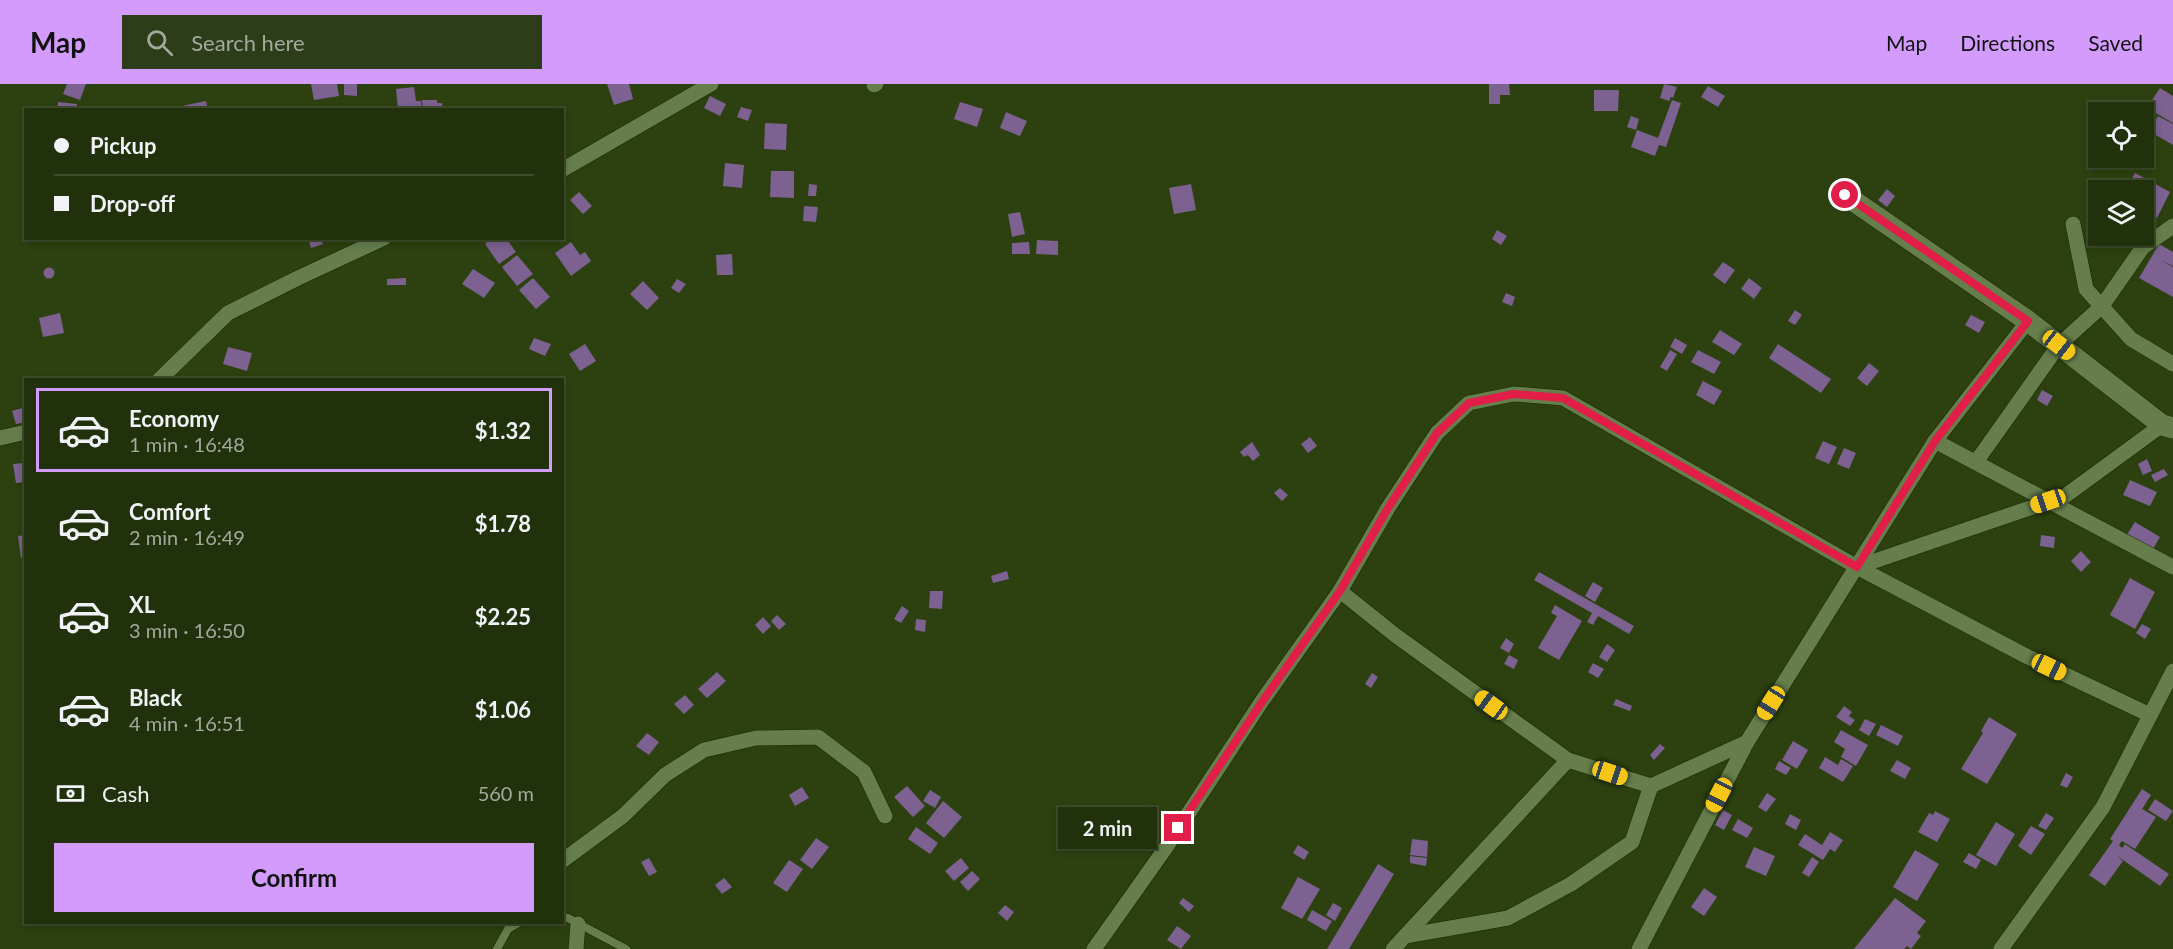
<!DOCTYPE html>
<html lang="en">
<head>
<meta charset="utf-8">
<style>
	:root { --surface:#21310b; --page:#2d3d19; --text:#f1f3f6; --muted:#a2a99d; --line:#3e4c2c; --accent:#d39cfc }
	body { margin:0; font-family:Lato,sans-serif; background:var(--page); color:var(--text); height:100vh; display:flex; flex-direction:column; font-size:22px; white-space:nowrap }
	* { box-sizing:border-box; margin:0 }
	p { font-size:20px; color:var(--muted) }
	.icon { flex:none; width:33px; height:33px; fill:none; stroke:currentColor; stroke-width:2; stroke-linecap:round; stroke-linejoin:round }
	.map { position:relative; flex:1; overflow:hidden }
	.panel { position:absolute; left:24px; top:294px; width:540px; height:546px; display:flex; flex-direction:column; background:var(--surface); border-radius:0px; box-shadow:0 3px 9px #0003,0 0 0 2px var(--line) }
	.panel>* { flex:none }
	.top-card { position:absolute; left:24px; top:24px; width:540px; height:132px; border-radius:0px; box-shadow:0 3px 9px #0003,0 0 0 2px var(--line); display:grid; align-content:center; height:132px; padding:0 30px; background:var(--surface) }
	.fabs { position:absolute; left:2088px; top:18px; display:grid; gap:12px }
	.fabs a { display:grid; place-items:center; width:66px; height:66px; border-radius:0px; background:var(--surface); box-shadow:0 3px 9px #0003,0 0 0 2px var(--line); font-size:30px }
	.end { position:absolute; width:27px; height:27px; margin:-14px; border:8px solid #e11d48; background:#fff; box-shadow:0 0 0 3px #fff }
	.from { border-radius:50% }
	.bubble { position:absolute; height:42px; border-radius:0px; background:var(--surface); box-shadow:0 3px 9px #0003,0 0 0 2px var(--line); font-size:20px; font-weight:700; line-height:42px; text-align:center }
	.car { position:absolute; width:18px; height:36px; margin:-18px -9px; border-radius:8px; box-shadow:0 0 4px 2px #0007; background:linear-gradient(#f5c518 24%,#345 0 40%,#f5c518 0 76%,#345 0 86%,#f5c518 0) }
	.top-card b { display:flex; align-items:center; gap:21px; height:57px; font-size:22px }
	.top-card b+b { border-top:2px solid var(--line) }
	.top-card i { width:15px; height:15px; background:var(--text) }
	ul { padding:10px 0 0; list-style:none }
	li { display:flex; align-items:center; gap:18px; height:84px; margin:0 12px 9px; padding:0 18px; border:3px solid transparent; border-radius:0px }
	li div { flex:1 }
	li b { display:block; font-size:22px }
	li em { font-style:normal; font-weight:700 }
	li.on { border-color:var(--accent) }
	li>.icon { width:54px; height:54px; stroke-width:1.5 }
	.pay { display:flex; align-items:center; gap:15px; height:66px; padding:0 30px; font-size:22px }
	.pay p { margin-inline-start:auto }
	.action { display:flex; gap:12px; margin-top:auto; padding:12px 30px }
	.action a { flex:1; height:69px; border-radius:0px; background:var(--accent); color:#111; font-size:24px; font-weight:700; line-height:69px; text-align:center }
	header { display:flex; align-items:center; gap:36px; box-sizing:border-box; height:84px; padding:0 30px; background:var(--accent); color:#111 }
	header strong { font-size:28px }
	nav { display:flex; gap:33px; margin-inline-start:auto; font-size:21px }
	.search { width:420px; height:54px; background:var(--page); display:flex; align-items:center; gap:15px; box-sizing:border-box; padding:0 21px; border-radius:0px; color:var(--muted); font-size:22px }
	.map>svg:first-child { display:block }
</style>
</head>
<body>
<header>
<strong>Map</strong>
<div class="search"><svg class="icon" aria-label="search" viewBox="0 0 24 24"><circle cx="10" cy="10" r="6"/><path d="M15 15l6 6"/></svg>Search here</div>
<nav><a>Map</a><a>Directions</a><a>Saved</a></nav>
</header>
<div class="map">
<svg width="2173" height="865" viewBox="0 0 2173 865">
	<rect width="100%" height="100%" fill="#2c410f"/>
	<!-- building -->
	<g fill="#7c6191">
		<polygon points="67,0 86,0 80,16 63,10"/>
		<polygon points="311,0 337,0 339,12 314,16"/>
		<polygon points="344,0 357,0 357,12 344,11"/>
		<polygon points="607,0 629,0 633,15 614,21"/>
		<polygon points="1489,0 1509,0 1510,11 1500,11 1500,20 1489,20"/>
		<polygon points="1664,0 1677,3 1673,14 1671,13 1669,17 1660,14"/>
		<polygon points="1708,2 1725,12 1718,23 1701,13"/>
		<polygon points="414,3 416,17 421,17 422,26 398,26 396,5"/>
		<polygon points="2160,4 2173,12 2173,39 2147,24"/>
		<polygon points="1594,6 1619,6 1618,27 1594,27"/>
		<polygon points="710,12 726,20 720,32 704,24"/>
		<polygon points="422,16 437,16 437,19 442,19 443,26 423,26"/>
		<polygon points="1672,16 1681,19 1666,63 1659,61 1655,72 1631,63 1637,46 1658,54"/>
		<polygon points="206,17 208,26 182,26 182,22"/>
		<polygon points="58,18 77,20 76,26 57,26"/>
		<polygon points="960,18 983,25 977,43 954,35"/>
		<polygon points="741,23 752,26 748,37 737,33"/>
		<polygon points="1006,28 1027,37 1020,52 1000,44"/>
		<polygon points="1631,32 1639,35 1636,46 1627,43"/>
		<polygon points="2158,32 2173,40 2173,61 2149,47"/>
		<polygon points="765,39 787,40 786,66 764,65"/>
		<polygon points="725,79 744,81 742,104 723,102"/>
		<polygon points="771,87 794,87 794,114 770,113"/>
		<polygon points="2135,89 2170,108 2157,134 2144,127 2144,106 2126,106"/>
		<polygon points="809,100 817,101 816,112 808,112"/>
		<polygon points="1191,100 1196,126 1174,130 1169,104"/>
		<polygon points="1887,105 1895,112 1887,123 1878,116"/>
		<polygon points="579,108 592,122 583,130 570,116"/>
		<polygon points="804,122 818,123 816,138 803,137"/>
		<polygon points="1020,128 1025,150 1012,153 1008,130"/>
		<polygon points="1497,146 1507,152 1501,161 1492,155"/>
		<polygon points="308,154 321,154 323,160 311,164"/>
		<polygon points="492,154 506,154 516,168 499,180 485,160"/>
		<polygon points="1037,156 1058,157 1058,171 1036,170"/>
		<polygon points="571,158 580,171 585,168 591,177 571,192 555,169"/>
		<polygon points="1029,158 1030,170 1012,170 1012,159"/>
		<polygon points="2159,160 2173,168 2173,182 2161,176 2173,183 2173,213 2139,194"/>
		<polygon points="732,170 733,191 717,191 716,171"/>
		<polygon points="517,171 533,190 517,202 502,183"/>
		<polygon points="1723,178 1735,186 1725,200 1713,191"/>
		<circle cx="49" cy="189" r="5.5"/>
		<polygon points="473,185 495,199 484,214 462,200"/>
		<polygon points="406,194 406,201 387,201 387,195"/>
		<polygon points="533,194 550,213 536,225 519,206"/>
		<polygon points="1749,194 1762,204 1754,215 1741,205"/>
		<polygon points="677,195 686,200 679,209 671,204"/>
		<polygon points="643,197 659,214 647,226 630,210"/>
		<polygon points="1506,209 1515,213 1512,222 1502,218"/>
		<polygon points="1795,226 1802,231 1795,241 1788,237"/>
		<polygon points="60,229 64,249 43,253 39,234"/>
		<polygon points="1971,231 1985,238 1979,249 1965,241"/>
		<polygon points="1720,246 1742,260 1734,271 1712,258"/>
		<polygon points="534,254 551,260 545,272 529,265"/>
		<polygon points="1675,254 1687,261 1682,270 1670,263"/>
		<polygon points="585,260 596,277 580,287 569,270"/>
		<polygon points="1778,260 1831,295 1821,309 1769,274"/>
		<polygon points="228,263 252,269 247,287 223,280"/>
		<polygon points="1670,266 1677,270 1667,287 1660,283"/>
		<polygon points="1698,266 1721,278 1714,290 1691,278"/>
		<polygon points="1869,279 1879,287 1867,302 1857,294"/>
		<polygon points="1703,297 1722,307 1714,321 1696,311"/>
		<polygon points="2042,306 2053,312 2047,322 2037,316"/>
		<polygon points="26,323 26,338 16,340 12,327"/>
		<polygon points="1310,353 1317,362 1308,369 1301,360"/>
		<polygon points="1823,357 1837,363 1829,380 1815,374"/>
		<polygon points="1252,358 1260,371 1253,377 1248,371 1244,373 1240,368"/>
		<polygon points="1844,364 1856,369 1849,385 1837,380"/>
		<polygon points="2147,375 2152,387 2143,391 2138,380"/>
		<polygon points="23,379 25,398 16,399 13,380"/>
		<polygon points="2164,385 2168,391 2155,398 2151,391"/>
		<polygon points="2130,396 2157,408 2150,422 2123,411"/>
		<polygon points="1280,404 1288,411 1282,417 1274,409"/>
		<polygon points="2135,438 2160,453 2152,467 2126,452"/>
		<polygon points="26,451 26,474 21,474 18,452"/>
		<polygon points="2041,451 2055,453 2054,464 2040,462"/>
		<polygon points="2081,467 2091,478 2081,488 2071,477"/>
		<polygon points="1007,487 1009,495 993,499 991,492"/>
		<polygon points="1539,488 1634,542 1629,550 1598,532 1593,541 1587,538 1592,529 1534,496"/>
		<polygon points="2130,494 2155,508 2135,545 2110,531"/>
		<polygon points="1593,498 1603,504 1595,518 1585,512"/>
		<polygon points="930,507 943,507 942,525 929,524"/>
		<polygon points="1555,521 1582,537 1559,576 1538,564 1557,532 1551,529"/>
		<polygon points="902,522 909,527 901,539 894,535"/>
		<polygon points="777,531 786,540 779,546 771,537"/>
		<polygon points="763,533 771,542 763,550 755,541"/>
		<polygon points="916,535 926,536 925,548 915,546"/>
		<polygon points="2142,540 2151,545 2145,555 2136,549"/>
		<polygon points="1506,554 1514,560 1509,569 1500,564"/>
		<polygon points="1607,560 1615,566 1607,578 1599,573"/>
		<polygon points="1509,571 1518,576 1514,585 1504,580"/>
		<polygon points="1593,579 1604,585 1598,594 1588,588"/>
		<polygon points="717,588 726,597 707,614 698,605"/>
		<polygon points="1372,589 1378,593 1371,604 1365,600"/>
		<polygon points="685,611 694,621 684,630 674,620"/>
		<polygon points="1616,615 1632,622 1630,627 1613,621"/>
		<polygon points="1844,622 1852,628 1849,632 1855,636 1850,642 1836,633"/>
		<polygon points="1989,633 2017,650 1987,700 1961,685 1983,649 1981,647"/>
		<polygon points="1865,635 1876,640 1869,652 1859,646"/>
		<polygon points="1881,641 1903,652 1898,662 1876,651"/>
		<polygon points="1841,646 1868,661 1856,682 1841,673 1845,665 1834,658"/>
		<polygon points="647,649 659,658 649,671 636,662"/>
		<polygon points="1793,657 1808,666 1797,685 1782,676"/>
		<polygon points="1660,660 1665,664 1654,676 1650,671"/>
		<polygon points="1825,673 1838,681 1841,675 1853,682 1843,698 1819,684"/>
		<polygon points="1897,676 1911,684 1905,695 1890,687"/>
		<polygon points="1779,677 1791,684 1786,691 1775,685"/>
		<polygon points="2066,689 2073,693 2067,704 2060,701"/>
		<polygon points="907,702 925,722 913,733 894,713"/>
		<polygon points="802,703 809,714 795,722 789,711"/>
		<polygon points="2142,705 2151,711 2142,725 2156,733 2135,765 2122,757 2119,761 2122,764 2125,760 2169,790 2160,802 2116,771 2123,777 2105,802 2089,791 2113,757 2110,755"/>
		<polygon points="930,706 941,713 935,724 923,717"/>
		<polygon points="1767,709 1776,715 1766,728 1758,723"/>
		<polygon points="2155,715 2173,727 2166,737 2148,726"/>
		<polygon points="943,717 962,733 944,754 926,739"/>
		<polygon points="1723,726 1732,731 1724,746 1715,741"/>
		<polygon points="1935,727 1950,735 1937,758 1918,748 1929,729 1933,731"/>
		<polygon points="2046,729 2054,734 2046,746 2038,742"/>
		<polygon points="1790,730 1801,736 1796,746 1785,740"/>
		<polygon points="1738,735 1753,744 1747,754 1732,746"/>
		<polygon points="1996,738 2015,750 1996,782 1976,771"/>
		<polygon points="2031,742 2045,750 2031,771 2018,762"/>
		<polygon points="916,743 938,759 930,770 908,755"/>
		<polygon points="1830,748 1843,756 1835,768 1830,765 1823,776 1798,761 1805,750 1822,761"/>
		<polygon points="816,754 829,763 812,785 800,776"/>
		<polygon points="1412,755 1428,757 1427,773 1410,771"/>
		<polygon points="1298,761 1309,768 1304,776 1293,769"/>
		<polygon points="1754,763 1775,772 1766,792 1745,783"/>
		<polygon points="1915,766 1939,780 1917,817 1893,803"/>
		<polygon points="1969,769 1981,776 1976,785 1963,778"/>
		<polygon points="1410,772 1427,774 1426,782 1410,779"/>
		<polygon points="1812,773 1819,778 1809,793 1802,789"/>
		<polygon points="649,774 657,788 649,792 641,778"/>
		<polygon points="961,774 969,784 954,797 945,787"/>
		<polygon points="789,776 803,785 787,808 773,799"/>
		<polygon points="1378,780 1394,790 1349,865 1327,865"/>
		<polygon points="972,787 980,795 968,807 960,798"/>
		<polygon points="1298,793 1320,805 1302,835 1281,824"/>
		<polygon points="724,794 732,803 722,810 715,801"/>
		<polygon points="1704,804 1717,813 1704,832 1691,823"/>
		<polygon points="1183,814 1194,822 1189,828 1179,819"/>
		<polygon points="1895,814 1926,837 1917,849 1921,852 1911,865 1907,862 1904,865 1854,865"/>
		<polygon points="1333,819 1342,824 1335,837 1326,831"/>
		<polygon points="1005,821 1014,828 1007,837 998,829"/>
		<polygon points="1312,826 1332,837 1326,847 1307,836"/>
		<polygon points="1177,842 1191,852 1181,865 1167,856"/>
	</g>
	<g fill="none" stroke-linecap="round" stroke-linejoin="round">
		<!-- lane casing -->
		<g stroke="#172601" stroke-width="9">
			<g id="lane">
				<polyline points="562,833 568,834 626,865"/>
				<polyline points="497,865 508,845 520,838"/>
			</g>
		</g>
		<!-- street casing -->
		<g stroke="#172601" stroke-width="16">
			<g id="street">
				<polyline points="874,1 876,0"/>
				<polyline points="562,86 711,0"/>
				<polyline points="2073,140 2086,205 2131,255 2173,280"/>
				<polyline points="159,296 228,229 298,194 384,154"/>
				<polyline points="0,354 26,348"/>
				<polyline points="1935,357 2173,483"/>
				<polyline points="1976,378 2059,261 2102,222 2143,163 2173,142"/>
				<polyline points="1857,483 2065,412 2162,341"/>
				<polyline points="1340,507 1395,551 1568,676 1651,702 1747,658"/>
				<polyline points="562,777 623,732 665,691 704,666 756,654 818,653 864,688 885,732"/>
				<polyline points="1405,852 1508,834 1571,800 1632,758 1651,702"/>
				<polyline points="576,865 578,840"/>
				<polyline points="1094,865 1167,762 1262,617 1340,507 1388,424 1437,349 1469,319 1514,310 1563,314 1857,483 2028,573 2150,631"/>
				<polyline points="1393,865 1568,676"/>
				<polyline points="1639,865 1747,658 1935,357 2028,237"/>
				<polyline points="2001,865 2103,723 2173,587"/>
			</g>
		</g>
		<!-- secondary casing -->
		<g stroke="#172601" stroke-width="22">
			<polyline id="secondary" points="1845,111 2028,237 2162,341 2173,344"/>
		</g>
		<!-- lane -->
		<use href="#lane" stroke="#657e4b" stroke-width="8"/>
		<!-- street -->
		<use href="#street" stroke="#657e4b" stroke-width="15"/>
		<!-- secondary -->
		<use href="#secondary" stroke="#657e4b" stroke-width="21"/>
	</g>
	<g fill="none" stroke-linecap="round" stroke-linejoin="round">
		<!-- route -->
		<polyline stroke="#e11d48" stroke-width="8" points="1178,744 1262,618 1340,507 1388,424 1437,349 1469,319 1514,310 1563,314 1857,483 1935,357 2028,237 1845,111"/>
	</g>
</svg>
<div class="fabs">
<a><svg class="icon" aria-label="locate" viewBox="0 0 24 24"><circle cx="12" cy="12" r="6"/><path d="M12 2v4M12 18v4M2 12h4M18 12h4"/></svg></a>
<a><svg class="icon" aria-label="layers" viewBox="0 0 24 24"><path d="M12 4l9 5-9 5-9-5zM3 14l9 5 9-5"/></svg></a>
</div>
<i class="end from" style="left:1845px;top:111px"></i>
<i class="end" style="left:1178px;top:744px"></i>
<div class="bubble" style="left:1058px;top:723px;width:99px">2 min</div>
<i class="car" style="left:2059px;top:261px;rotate:128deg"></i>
<i class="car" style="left:2048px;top:417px;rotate:251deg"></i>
<i class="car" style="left:2049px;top:583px;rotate:115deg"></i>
<i class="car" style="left:1771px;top:619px;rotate:212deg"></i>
<i class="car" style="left:1491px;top:621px;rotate:306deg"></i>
<i class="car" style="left:1610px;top:689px;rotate:108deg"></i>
<i class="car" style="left:1719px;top:711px;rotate:207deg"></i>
<div class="top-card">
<b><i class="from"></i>Pickup</b>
<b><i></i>Drop-off</b>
</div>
<section class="panel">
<ul>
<li class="on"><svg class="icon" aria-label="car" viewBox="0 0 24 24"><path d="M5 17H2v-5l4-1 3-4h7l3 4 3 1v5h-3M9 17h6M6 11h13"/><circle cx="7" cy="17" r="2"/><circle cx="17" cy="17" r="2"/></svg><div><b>Economy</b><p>1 min · 16:48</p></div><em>$1.32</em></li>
<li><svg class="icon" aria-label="car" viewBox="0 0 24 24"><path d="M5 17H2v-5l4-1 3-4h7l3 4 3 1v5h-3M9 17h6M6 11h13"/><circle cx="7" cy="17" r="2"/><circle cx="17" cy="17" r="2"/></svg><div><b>Comfort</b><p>2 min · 16:49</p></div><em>$1.78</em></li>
<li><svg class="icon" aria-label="car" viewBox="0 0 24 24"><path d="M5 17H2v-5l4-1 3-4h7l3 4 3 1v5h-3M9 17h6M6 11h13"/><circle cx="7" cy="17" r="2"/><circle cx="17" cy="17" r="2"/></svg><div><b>XL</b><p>3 min · 16:50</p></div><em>$2.25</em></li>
<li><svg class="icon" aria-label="car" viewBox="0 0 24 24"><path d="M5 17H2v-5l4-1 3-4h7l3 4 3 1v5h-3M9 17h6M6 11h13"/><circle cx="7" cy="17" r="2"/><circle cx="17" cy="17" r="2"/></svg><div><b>Black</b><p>4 min · 16:51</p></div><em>$1.06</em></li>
</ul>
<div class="pay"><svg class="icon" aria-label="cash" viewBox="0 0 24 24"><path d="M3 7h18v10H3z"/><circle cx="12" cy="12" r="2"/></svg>Cash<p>560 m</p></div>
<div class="action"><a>Confirm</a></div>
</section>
</div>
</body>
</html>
